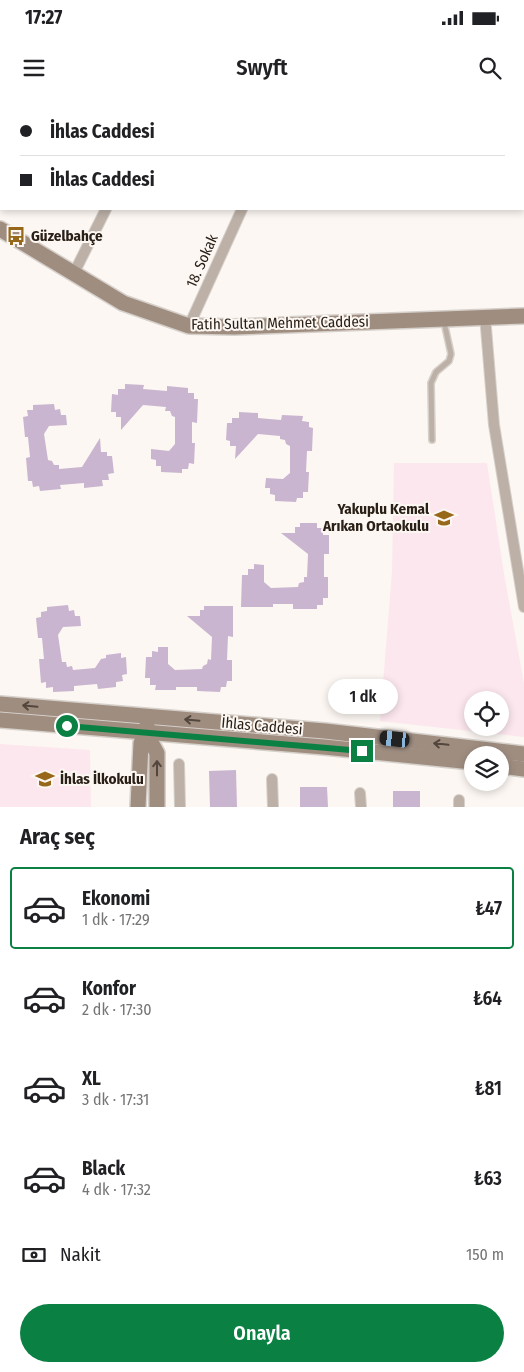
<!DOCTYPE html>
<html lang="tr">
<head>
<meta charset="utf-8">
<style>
	:root { --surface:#fff; --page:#f6f6f6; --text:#202124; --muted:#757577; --line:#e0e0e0; --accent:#0b8043 }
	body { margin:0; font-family:"Fira Sans Condensed",sans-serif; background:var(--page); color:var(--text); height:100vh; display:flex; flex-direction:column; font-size:19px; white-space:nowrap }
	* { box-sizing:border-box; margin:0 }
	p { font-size:16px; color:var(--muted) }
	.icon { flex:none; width:28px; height:28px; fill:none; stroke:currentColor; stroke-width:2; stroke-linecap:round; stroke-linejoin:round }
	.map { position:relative; height:707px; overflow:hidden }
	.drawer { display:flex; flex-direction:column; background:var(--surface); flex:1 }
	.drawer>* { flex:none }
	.guide { position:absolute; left:0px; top:0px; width:525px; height:110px; box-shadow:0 2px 8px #0003; display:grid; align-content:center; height:110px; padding:0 20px; background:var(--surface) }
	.tools { position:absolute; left:464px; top:591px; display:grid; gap:10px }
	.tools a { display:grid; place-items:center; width:45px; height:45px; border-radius:50%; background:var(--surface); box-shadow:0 2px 8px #0003; font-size:25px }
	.end { position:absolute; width:22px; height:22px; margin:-11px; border:6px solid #0b8043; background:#fff; box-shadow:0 0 0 2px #fff }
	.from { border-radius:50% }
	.bubble { position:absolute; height:35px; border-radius:18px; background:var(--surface); box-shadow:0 2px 8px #0003; font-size:16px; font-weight:600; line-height:35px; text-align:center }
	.car { position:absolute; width:15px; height:30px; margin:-15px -8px; border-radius:6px; box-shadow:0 0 4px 1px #0007; background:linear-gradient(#222 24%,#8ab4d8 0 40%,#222 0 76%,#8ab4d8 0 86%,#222 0) }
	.guide b { display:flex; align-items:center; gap:18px; height:48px; font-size:19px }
	.guide b+b { border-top:1px solid var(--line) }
	.guide i { width:12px; height:12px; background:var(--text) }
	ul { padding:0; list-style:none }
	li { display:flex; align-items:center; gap:15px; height:82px; margin:0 10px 8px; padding:0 10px; border:2px solid transparent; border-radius:5px }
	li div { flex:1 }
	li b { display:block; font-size:19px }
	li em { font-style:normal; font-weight:600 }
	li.selected { border-color:var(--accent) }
	li>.icon { width:45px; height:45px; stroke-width:1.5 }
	h2 { padding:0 20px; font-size:22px; line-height:60px }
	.pay { display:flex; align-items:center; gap:12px; height:55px; padding:0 20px; font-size:19px }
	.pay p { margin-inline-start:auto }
	.action { display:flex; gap:10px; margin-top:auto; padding:10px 20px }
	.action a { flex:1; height:58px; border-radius:30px; background:var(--accent); color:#fff; font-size:20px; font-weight:600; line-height:58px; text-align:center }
	.status { display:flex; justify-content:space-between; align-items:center; height:35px; padding:0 25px; background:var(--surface); direction:ltr }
	.status svg { height:14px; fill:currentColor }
	header { display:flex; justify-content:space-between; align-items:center; height:65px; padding:0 20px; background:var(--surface); font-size:22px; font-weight:600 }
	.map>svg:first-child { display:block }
</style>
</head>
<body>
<div class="status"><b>17:27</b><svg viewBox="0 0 49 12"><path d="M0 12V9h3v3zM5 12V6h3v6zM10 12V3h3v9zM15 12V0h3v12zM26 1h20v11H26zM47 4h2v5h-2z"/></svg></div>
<header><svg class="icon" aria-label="menu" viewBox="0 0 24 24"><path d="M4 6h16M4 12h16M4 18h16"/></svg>Swyft<svg class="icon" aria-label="search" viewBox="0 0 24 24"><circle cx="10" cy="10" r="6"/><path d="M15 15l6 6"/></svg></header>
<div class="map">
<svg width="524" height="707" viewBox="0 0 524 707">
	<rect width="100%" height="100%" fill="#fcf7f2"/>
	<!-- education -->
	<g fill="#fce7ee" fill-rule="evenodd">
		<path d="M394,363H487L504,474L524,583V637L380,621L392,472ZM472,600H500V628H472Z"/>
		<polygon points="0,644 90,650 91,707 0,707"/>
	</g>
	<!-- building -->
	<g fill="#c9b5cf">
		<polygon points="125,284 144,285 143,289 167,291 167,286 188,288 188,293 194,293 194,299 198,299 197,323 192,322 192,343 195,343 194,364 189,363 188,369 182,369 182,373 161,372 161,366 156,366 156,360 151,359 151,349 169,351 175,344 175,317 172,316 170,311 165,311 166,307 143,305 121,330 121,317 116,317 116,312 111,312 112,294 118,295 118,289 125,289"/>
		<polygon points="54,304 55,310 60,309 61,315 66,315 67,325 49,326 44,334 48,360 52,361 54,365 59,365 59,369 82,367 100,338 101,352 107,352 107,356 112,356 114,373 108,374 109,380 102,380 103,386 84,388 84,383 60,385 61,389 40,391 39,386 33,387 32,381 28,381 26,358 30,357 28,337 25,337 23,317 28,316 27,310 33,310 33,305"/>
		<polygon points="239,312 258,313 258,318 281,320 282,315 303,316 302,321 309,322 309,327 313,328 312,351 307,351 306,372 309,372 308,392 303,392 303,398 297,398 296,402 275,401 275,395 270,394 270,388 265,388 266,378 283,379 290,373 290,346 286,344 285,340 280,339 280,336 258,334 235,359 236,346 230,346 230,341 226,340 227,323 232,323 232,318 239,318"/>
		<polygon points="300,423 317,423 317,428 323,428 323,435 329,435 329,454 324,454 324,477 328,477 328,498 323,498 323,505 317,505 317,509 293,509 293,504 273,504 273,507 241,507 242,475 248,475 248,469 254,469 254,464 264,465 264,482 271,488 298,487 299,483 304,482 304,477 307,477 308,454 281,433 295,433 295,427 300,427"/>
		<polygon points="68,505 69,511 74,510 75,516 80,516 81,526 63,527 58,535 62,562 66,562 67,567 72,566 73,570 95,568 101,559 106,558 106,555 121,553 121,558 126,557 127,574 122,575 123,581 116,582 116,587 98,589 97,584 74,586 74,591 53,592 53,587 46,588 46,582 41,583 39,559 44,559 42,538 38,538 36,518 41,517 41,512 47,511 47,507"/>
		<polygon points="204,506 233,506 233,537 228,536 227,560 232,560 232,581 227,581 226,587 221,587 220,592 197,591 197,587 176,587 176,590 155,590 156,585 150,585 150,578 145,578 146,557 152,557 152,551 158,552 158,547 168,547 168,564 175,570 202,569 203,566 207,564 208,559 211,560 212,537 187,516 200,516 200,510 204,510"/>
		<polygon points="236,670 237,707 210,707 209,671"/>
		<polygon points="300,687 327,687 328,707 300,707"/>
		<rect x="393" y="691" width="27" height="16"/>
	</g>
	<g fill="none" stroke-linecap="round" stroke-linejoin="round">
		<!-- lane casing -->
		<g stroke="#d6d0cb" stroke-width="8">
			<polyline id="lane" points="432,340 431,283 436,272 449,261 451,254 444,222"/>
		</g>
		<!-- street casing -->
		<g stroke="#d6d0cb" stroke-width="12">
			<g id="street">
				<polyline points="164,0 170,1"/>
				<polyline points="28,1 29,0"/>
				<polyline points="0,55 1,53"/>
				<polyline points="74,173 106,109"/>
				<polyline points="485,216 494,325 524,507"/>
				<polyline points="189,226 242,109"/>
				<polyline points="179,664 180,707"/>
				<polyline points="272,679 273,707"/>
				<polyline points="360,693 361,707"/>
				<polyline points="459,700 459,707"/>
			</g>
		</g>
		<!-- secondary casing -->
		<g stroke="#d6d0cb" stroke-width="18">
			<g id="secondary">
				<polyline points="0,129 123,203 189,226 234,227 524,216"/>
				<polyline points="0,604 325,631 524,654"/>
				<polyline points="0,620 324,647 472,662"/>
				<polyline points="146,633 157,653 157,707"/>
				<polyline points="500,666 524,669"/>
				<polyline points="138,707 141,643 146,633 147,625"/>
			</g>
		</g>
		<!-- lane -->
		<use href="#lane" stroke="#bcb0a7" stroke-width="5"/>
		<!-- street -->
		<use href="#street" stroke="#bcb0a7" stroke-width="10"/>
		<!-- secondary -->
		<use href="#secondary" stroke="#9f8d80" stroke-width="15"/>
	</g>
	<!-- one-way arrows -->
	<defs><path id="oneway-shaft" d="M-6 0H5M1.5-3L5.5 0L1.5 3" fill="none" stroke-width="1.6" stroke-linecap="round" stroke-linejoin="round" transform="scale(1.25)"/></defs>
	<g stroke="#53463c">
		<use href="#oneway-shaft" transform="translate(30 606) rotate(-175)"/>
		<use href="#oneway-shaft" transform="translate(192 620) rotate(-175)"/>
		<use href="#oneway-shaft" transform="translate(441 644) rotate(-174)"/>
		<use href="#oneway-shaft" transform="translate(157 668) rotate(-90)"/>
	</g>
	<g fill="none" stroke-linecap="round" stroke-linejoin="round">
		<!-- route -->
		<polyline stroke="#0b8043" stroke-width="6" points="67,626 362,651"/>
	</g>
	<!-- icons -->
	<defs>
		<g id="bus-bare" transform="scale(1.5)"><path d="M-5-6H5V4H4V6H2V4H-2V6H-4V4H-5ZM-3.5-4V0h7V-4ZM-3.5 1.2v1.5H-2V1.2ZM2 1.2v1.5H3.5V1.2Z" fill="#976819" stroke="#fcf7f2" stroke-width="2.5" paint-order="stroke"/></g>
		<g id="school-bare" transform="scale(1.5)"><path d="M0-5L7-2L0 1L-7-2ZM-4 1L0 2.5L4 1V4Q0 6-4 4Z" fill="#976819" stroke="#fcf7f2" stroke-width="2.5" paint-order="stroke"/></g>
	</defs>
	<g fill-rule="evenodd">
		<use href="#bus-bare" x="16" y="136"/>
		<use href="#school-bare" x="444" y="418"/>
		<use href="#school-bare" x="45" y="679"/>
	</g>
	<g text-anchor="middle" stroke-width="4" stroke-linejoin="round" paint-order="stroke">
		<!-- poi labels -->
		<g font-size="15" font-weight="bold" fill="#2a2018" stroke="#fcf7f2" text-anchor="start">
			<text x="31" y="141">Güzelbahçe</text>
			<text x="429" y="414" text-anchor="end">Yakuplu Kemal<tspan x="429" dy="17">Arıkan Ortaokulu</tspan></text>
			<text x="60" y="684">İhlas İlkokulu</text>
		</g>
		<!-- street labels -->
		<g font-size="15" fill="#2a2018" stroke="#fcf7f2">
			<text transform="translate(202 161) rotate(-66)" y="5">18. Sokak</text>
			<text transform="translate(280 223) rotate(-1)" y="5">Fatih Sultan Mehmet Caddesi</text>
			<text transform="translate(262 626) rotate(5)" y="5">İhlas Caddesi</text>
		</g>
	</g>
</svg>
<div class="tools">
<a><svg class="icon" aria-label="locate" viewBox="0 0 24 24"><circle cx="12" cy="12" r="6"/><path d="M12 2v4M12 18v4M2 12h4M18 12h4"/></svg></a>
<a><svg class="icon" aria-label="layers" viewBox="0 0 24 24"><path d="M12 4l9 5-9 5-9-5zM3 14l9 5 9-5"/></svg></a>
</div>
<i class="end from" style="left:67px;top:626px"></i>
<i class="end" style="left:362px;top:651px"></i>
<div class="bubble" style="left:328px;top:579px;width:70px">1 dk</div>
<i class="car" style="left:395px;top:639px;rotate:276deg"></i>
<div class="guide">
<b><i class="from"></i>İhlas Caddesi</b>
<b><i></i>İhlas Caddesi</b>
</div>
</div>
<section class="drawer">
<h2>Araç seç</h2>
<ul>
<li class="selected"><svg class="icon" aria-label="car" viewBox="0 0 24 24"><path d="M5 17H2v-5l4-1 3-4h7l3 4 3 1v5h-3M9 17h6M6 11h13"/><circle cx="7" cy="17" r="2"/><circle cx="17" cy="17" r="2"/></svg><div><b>Ekonomi</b><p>1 dk · 17:29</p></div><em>₺47</em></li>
<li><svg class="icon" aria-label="car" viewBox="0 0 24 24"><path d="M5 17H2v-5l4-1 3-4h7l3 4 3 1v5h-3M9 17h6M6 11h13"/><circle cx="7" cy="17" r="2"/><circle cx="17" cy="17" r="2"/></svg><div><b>Konfor</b><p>2 dk · 17:30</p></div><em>₺64</em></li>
<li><svg class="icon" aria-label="car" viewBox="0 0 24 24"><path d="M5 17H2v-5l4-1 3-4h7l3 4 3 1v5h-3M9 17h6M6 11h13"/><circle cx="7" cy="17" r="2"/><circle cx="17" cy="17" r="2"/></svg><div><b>XL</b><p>3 dk · 17:31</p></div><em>₺81</em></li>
<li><svg class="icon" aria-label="car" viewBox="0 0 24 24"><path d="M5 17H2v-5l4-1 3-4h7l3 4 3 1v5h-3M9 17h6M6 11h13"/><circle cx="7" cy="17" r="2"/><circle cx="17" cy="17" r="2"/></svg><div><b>Black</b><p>4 dk · 17:32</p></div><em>₺63</em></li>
</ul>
<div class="pay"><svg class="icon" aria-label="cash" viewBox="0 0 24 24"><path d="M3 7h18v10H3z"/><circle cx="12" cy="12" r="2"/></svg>Nakit<p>150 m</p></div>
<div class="action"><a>Onayla</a></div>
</section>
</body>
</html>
